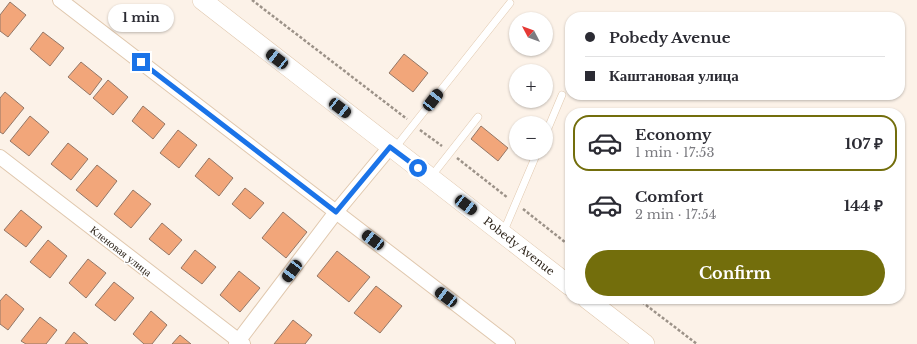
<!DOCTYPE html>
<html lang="en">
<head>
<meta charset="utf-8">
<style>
	:root { --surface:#fff; --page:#f7f7f7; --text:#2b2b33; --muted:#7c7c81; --line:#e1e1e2; --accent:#736e0c }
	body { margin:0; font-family:"Libre Baskerville",serif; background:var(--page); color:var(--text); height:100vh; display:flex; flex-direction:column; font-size:15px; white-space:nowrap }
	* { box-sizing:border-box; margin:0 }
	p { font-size:13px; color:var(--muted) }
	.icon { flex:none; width:22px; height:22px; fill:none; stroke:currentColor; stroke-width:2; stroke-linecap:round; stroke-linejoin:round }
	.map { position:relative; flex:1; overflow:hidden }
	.sheet { position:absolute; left:565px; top:108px; width:340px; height:196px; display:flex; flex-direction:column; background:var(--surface); border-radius:16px; box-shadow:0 1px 3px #0004 }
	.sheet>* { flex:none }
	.banner { position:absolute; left:565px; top:12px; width:340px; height:88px; border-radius:16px; box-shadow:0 1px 3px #0004; display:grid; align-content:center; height:88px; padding:0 20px; background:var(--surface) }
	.needle { width:26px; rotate:311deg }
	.buttons { position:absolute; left:509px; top:12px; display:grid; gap:8px }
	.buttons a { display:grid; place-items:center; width:44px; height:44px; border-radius:50%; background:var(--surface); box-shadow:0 1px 3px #0004; font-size:20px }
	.end { position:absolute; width:18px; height:18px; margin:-9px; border:5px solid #1a73e8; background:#fff; box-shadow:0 0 0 2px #fff }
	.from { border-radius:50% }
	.bubble { position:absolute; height:28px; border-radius:14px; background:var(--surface); box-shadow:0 1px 3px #0004; font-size:13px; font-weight:700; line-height:28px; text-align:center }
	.car { position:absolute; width:12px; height:24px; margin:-12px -6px; border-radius:5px; box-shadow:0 0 3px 1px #0007; background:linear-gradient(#222 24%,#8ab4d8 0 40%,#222 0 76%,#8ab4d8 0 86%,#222 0) }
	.banner b { display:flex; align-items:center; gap:14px; height:38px; font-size:15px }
	.banner b+b { border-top:1px solid var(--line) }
	.banner i { width:10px; height:10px; background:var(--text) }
	ul { padding:7px 0 0; list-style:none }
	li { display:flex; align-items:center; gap:12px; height:56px; margin:0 8px 6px; padding:0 12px; border:2px solid transparent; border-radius:16px }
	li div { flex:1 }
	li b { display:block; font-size:15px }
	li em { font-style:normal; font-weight:700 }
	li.on { border-color:var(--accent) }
	li>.icon { width:36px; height:36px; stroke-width:1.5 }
	.cta { display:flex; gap:8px; margin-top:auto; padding:8px 20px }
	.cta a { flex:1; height:46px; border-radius:24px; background:var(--accent); color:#fff; font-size:16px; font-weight:700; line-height:46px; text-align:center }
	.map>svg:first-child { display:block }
</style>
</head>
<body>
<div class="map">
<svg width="917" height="344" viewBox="0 0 917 344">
	<rect width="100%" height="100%" fill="#fcf2e8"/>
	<!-- building -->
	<g fill="#f2a67a" stroke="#947766">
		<polygon points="10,2 26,15 8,37 0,31 0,15"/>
		<polygon points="43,32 64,48 50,66 30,49"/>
		<polygon points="404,54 428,73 413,92 389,73"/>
		<polygon points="81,62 102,79 90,95 68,77"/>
		<polygon points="108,80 128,97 113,115 93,98"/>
		<polygon points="5,92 24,108 3,134 0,132 0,98"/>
		<polygon points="143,106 165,124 153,139 132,121"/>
		<polygon points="30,116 49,132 29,156 10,141"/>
		<polygon points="481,126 508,148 498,161 471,139"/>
		<polygon points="178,130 197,145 179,168 160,153"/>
		<polygon points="68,143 88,159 71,180 51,164"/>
		<polygon points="209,158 233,178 219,196 195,176"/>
		<polygon points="97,165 117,181 97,207 76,190"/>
		<polygon points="245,188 264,203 250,219 232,204"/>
		<polygon points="133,190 151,204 131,228 114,214"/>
		<polygon points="21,210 42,227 26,247 4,230"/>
		<polygon points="283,212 307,232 286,258 262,238"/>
		<polygon points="162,223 182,240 169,255 149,239"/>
		<polygon points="48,240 67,256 50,278 30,262"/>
		<polygon points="195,250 216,267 202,284 181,268"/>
		<polygon points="337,251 370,277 349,302 317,276"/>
		<polygon points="88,259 106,273 86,298 69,283"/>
		<polygon points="239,271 260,288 240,312 220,295"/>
		<polygon points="114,282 134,298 115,321 95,305"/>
		<polygon points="376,286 402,306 380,333 354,313"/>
		<polygon points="6,294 24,309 8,330 0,324 0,301"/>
		<polygon points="151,311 167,325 152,344 144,344 133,334"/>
		<polygon points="40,317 57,330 46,344 26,344 21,341"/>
		<polygon points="293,320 312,335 305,344 274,344"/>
		<polygon points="74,332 88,344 65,344"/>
		<polygon points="180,335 191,344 172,344"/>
	</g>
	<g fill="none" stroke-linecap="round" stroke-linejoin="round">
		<!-- service casing -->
		<g stroke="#e0c8ae" stroke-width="8">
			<g id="service">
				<polyline points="546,133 562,95"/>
				<polyline points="395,148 510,3"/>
				<polyline points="430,178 478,117"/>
				<polyline points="503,233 537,153"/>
			</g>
		</g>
		<!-- minor casing -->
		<g stroke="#e0c8ae" stroke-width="16">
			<g id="minor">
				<polyline points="60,0 508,344"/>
				<polyline points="0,157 243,344"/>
				<polyline points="236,344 336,212 390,147"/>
			</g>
		</g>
		<!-- secondary casing -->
		<g stroke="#e0c8ae" stroke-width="20">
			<g id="secondary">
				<polyline points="202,0 570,286"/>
				<polyline points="587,299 645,344"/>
			</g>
		</g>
		<!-- path -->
		<g stroke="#9c9288" stroke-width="2.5" stroke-dasharray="3 2" stroke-linecap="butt">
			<polyline points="252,0 407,119"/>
			<polyline points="420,130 442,146"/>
			<polyline points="457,158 508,198"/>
			<polyline points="523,209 570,246"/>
			<polyline points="638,299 697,344"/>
		</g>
		<!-- service -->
		<use href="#service" stroke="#fff" stroke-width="7"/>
		<!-- minor -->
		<use href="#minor" stroke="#fff" stroke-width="14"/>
		<!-- secondary -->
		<use href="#secondary" stroke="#fff" stroke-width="19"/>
	</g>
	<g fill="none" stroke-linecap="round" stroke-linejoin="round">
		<!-- route -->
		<polyline stroke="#1a73e8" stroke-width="5" points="141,62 336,212 390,147 418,168"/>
	</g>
	<g text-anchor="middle" stroke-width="3" stroke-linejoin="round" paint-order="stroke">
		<!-- street labels -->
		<g font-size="11" fill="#2e251b" stroke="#fff">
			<text transform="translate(519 246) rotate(38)" y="4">Pobedy Avenue</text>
			<text transform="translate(121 251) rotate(38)" y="4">Кленовая улица</text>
		</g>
	</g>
</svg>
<div class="buttons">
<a><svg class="needle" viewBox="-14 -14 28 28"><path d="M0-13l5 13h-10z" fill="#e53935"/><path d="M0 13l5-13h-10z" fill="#7c7c81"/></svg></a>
<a>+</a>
<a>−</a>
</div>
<i class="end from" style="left:418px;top:168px"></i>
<i class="end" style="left:141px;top:62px"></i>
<div class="bubble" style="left:108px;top:4px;width:66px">1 min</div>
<i class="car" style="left:277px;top:59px;rotate:308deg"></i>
<i class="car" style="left:433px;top:100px;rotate:38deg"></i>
<i class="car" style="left:340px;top:108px;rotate:128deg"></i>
<i class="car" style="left:466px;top:205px;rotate:127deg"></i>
<i class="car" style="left:373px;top:240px;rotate:307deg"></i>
<i class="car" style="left:292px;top:271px;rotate:217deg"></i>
<i class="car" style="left:446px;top:297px;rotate:307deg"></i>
<div class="banner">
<b><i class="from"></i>Pobedy Avenue</b>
<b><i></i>Каштановая улица</b>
</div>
<section class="sheet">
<ul>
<li class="on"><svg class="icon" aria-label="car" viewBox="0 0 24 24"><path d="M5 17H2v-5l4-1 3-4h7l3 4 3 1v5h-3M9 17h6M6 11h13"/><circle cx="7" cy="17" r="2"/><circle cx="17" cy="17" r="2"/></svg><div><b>Economy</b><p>1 min · 17:53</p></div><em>107 ₽</em></li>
<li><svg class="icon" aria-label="car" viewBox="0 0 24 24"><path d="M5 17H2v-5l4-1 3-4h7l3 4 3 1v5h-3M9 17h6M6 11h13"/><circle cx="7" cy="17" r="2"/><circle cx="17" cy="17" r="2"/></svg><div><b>Comfort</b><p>2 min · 17:54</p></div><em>144 ₽</em></li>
</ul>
<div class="cta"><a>Confirm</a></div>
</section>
</div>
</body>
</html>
